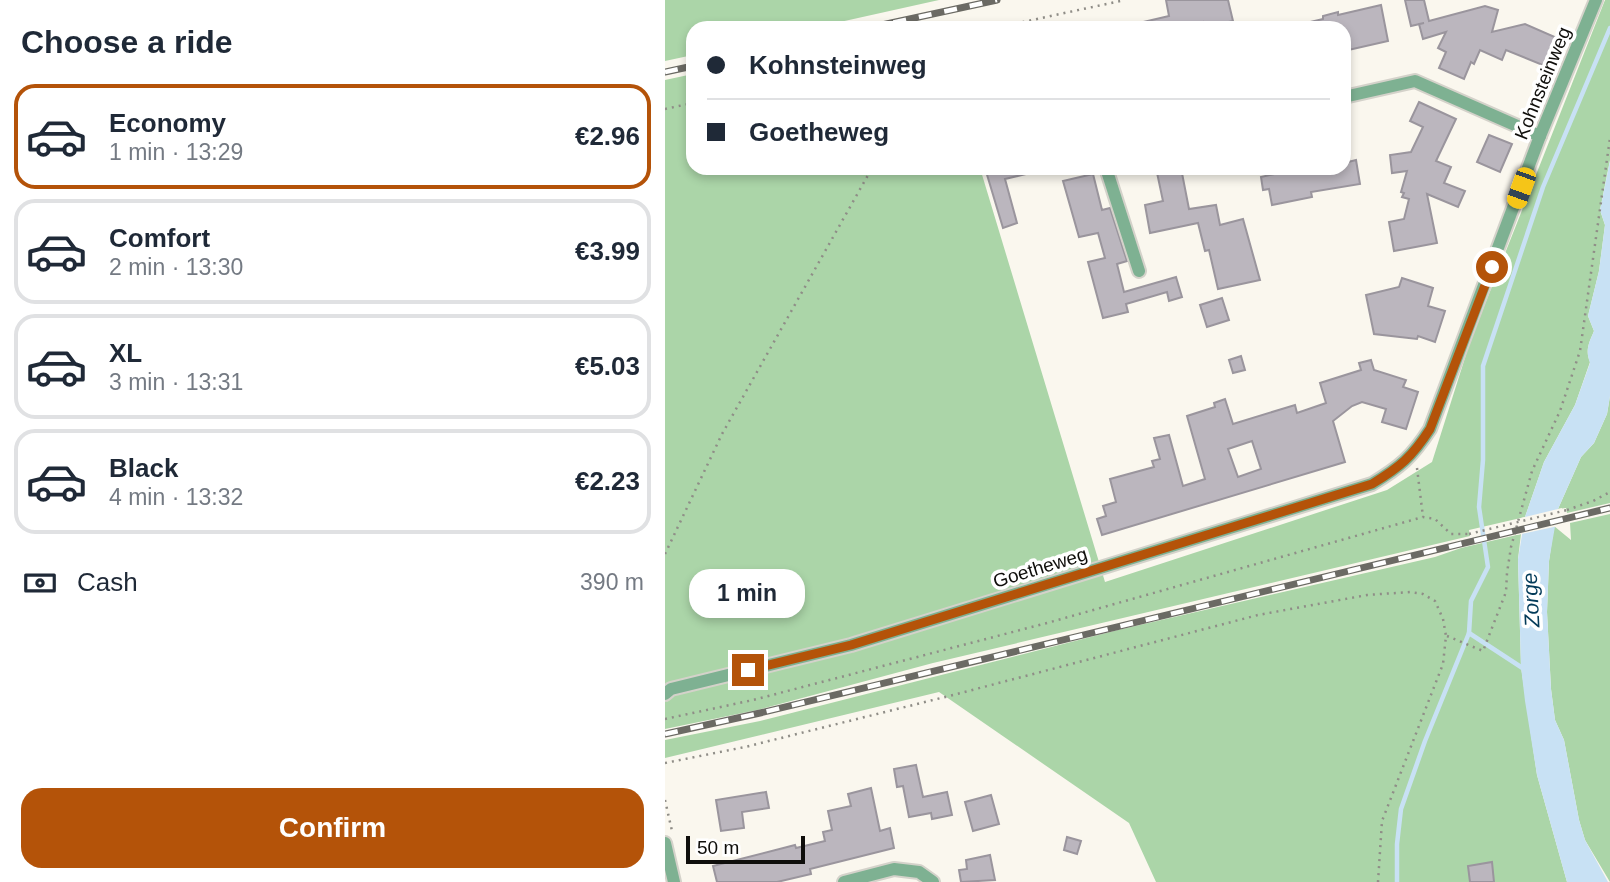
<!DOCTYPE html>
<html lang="en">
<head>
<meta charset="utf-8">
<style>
	:root { --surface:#fff; --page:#f6f6f7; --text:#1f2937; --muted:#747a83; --line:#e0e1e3; --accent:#b45309 }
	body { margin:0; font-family:Helvetica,sans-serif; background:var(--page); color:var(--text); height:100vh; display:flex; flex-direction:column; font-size:26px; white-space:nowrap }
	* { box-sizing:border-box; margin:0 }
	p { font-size:23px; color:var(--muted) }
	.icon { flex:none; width:38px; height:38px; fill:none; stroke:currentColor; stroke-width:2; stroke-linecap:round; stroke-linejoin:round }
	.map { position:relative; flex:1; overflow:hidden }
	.drawer { display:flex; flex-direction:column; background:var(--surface); width:665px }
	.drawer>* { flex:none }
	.banner { position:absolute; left:21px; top:21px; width:665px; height:154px; border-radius:21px; box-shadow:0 4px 10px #0003; display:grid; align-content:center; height:154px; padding:0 21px; background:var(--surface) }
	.scale { position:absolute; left:21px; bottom:18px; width:119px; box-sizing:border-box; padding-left:7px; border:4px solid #0f0e0b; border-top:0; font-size:19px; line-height:24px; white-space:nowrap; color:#0f0e0b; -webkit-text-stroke:5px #fff; paint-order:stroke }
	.end { position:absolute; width:32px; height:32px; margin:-16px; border:9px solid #b45309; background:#fff; box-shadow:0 0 0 4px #fff }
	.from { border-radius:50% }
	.bubble { position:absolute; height:49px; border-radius:21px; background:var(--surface); box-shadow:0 4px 10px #0003; font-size:23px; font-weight:700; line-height:49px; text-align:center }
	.car { position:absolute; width:21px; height:42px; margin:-21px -10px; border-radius:9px; box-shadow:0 0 5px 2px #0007; background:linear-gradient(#f5c518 24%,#345 0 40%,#f5c518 0 76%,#345 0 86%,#f5c518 0) }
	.banner b { display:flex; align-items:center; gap:24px; height:66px; font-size:26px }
	.banner b+b { border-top:2px solid var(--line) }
	.banner i { width:18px; height:18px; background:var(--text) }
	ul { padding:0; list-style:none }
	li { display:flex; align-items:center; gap:21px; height:105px; margin:0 14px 10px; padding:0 7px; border:4px solid var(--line); border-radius:21px }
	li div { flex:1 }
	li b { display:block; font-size:26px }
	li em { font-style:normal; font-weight:700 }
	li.current { border-color:var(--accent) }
	li>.icon { width:63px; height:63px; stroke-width:1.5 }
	h2 { padding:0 21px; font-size:32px; line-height:84px }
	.pay { display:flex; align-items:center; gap:18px; height:77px; padding:0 21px; font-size:26px }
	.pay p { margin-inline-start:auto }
	.primary-button { display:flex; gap:14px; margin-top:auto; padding:14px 21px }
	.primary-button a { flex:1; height:80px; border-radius:21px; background:var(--accent); color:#fff; font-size:28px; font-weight:700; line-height:80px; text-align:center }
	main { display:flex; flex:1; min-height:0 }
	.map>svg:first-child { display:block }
</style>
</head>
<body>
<main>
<section class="drawer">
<h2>Choose a ride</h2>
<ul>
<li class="current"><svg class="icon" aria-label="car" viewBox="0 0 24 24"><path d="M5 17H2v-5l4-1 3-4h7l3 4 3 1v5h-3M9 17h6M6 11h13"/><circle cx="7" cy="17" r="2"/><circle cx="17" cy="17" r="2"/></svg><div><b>Economy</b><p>1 min · 13:29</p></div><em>€2.96</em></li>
<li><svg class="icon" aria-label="car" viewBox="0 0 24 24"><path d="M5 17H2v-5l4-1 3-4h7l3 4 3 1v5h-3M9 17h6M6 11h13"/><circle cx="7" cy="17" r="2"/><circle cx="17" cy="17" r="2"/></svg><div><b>Comfort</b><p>2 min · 13:30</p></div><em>€3.99</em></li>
<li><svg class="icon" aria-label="car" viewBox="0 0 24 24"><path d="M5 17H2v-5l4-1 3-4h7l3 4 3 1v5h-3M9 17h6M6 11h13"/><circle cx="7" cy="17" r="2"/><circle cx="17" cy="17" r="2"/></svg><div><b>XL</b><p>3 min · 13:31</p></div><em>€5.03</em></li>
<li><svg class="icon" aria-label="car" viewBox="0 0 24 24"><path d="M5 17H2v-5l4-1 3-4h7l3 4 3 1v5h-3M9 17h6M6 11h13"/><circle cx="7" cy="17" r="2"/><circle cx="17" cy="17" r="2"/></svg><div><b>Black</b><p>4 min · 13:32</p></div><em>€2.23</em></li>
</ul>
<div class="pay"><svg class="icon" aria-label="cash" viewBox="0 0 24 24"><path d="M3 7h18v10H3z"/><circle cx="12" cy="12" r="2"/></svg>Cash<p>390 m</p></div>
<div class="primary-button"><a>Confirm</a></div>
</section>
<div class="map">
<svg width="945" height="882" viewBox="0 0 945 882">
	<rect width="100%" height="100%" fill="#faf7ee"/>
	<!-- green -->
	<g fill="#abd5a8">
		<polygon points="0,0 274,0 148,28 28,28 28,55 0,61"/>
		<path d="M940,0H945V160L935,210L940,225L934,271L923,316L929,331C924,343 920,350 925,362L910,405L879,462L860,517L804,530L805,536L268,663L92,710L0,729V80L28,74V168H315L440,582L722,490L767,462L805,342Z"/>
		<polygon points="945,396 945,503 902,513 901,508 893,509 916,457 929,443 942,414"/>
		<polygon points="945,514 945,882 920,840 914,820 899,740 890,720 886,689 882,612 884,561 889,526 906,540 905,523"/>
		<polygon points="856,534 853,559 856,667 872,775 902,882 491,882 464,823 274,692 0,758 0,740 95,721 453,630 770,557 796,548"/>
	</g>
	<!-- water -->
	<path fill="#c8e1f4" d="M945,161V396L942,414L929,443L916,457L893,509L884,561L882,612L886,689L890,720L899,740L914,820L920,840L943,882H902L872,775L860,701L856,667L853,559L860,517L879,462L910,405L925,363C920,350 924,343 929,331L923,316L934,271L940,225L935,210Z"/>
	<!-- pier -->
	<polygon fill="#faf7ee" points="897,508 893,526 852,535 856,518"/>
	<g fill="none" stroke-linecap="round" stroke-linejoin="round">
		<!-- stream -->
		<g stroke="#c8e1f4" stroke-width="4.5">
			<polyline points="804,633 859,669"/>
			<polyline points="732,882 732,844 736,809 760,741 804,633 806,601 823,567 814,507 818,460 818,366 878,187 945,28"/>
		</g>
	</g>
	<!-- building -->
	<g fill="#bbb6be" stroke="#9a959d" stroke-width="2" fill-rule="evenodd">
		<polygon points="501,0 563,0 568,21 559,23 560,28 540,28 538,22 509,28 475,28 474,23 504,16"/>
		<polygon points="740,0 759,0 764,21 820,6 833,10 827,32 860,24 892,38 880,66 841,50 837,60 815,50 809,64 806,62 799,79 774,68 781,52 773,48 781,32 758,39 754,24 759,23 746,26"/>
		<polygon points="716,5 723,41 679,51 679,28 642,28 641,23 658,19 658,16 673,12 673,15"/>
		<polygon points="754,102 791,119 771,161 786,167 779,183 800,191 793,207 762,194 772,243 729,251 724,222 739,219 744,199 737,197 739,193 736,192 742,171 727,173 725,155 746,152 758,127 745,121"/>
		<polygon points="824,135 847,144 835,172 812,162"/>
		<polygon points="691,160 695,184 646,192 647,197 607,205 604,189 598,190 596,177 637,168 679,168 679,163"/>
		<polygon points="320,168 364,168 365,173 340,179 352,223 338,228"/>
		<polygon points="491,168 516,168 524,209 551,205 555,225 578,219 595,280 553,289 544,250 540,251 533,223 485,233 480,205 498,201"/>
		<polygon points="428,174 437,210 445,208 462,261 452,264 459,292 511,277 517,297 504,301 502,292 461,304 463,312 438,318 423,262 440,258 433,233 414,237 398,181"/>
		<polygon points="737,278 768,288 763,306 780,311 770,342 753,336 752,339 709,334 701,295 734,287"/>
		<polygon points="557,298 564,320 542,327 535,305"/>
		<polygon points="576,356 580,370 568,373 564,360"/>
		<path d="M706,360L709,370L741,380L738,387L753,392L741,429L717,422L721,409L697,402L687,406L668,421L680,462L437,535L432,519L441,516L438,506L451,502L445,479L489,467L487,461L495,459L489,438L504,435L518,486L540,479L522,416L550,407L549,403L560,399L568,424L630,405L632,413L661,403L655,383L696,370L694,363ZM587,441L596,469L573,477L563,449Z"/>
		<polygon points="251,765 258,797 282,792 287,815 267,819 266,813 244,817 238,786 232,787 229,769"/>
		<polygon points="206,788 215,831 225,828 229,848 145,869 146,874 112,882 52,882 48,866 130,845 131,848 160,841 158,832 167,830 163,811 186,806 183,794"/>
		<polygon points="101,792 104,808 77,812 79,828 56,831 51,800"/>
		<polygon points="326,795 334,824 308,831 300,802"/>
		<polygon points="402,837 416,841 412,854 399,850"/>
		<polygon points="325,855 330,880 296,882 294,870 302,869 301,860"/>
		<polygon points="827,862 829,882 805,882 803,866"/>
	</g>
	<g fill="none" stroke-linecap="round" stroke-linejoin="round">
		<!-- minor casing -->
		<g stroke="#d4d2ca" stroke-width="16">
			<g id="minor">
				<polyline points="679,97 750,81 875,136"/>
				<polyline points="441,168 474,271"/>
				<path d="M0,694L6,689L186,645L707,484C735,467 747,457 765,429L875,136L931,0"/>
				<polyline points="0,843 9,882"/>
				<polyline points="179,882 229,869 254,872 268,882"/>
			</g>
		</g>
		<!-- path -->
		<g stroke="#8f8d87" stroke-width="2.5" stroke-dasharray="2 5" stroke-linecap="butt">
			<polyline points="330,28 460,0"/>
			<polyline points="0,109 28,103"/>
			<polyline points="752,468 758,517"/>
			<polyline points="902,510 928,501 945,492"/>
			<polyline points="0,554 57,434 207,168"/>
			<polyline points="782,636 818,651 841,592 842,573 846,547 867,471 895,411 915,351 945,138"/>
			<polyline points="0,719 88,700 382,623 758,517 770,519 786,534 804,534"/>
			<polyline points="0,763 80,747 288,695 593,615 702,595 745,592 758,594 770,601 778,619 781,636 778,664 717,821 713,882"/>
			<polyline points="0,800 7,831"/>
		</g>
		<!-- minor -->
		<use href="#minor" stroke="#7eb192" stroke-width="12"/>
		<!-- rail casing -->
		<g stroke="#6b6a64" stroke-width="7">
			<g id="rail">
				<polyline points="203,28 332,0"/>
				<polyline points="0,72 28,66"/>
				<polyline points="0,734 95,713 945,508"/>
			</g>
		</g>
		<!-- rail -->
		<use href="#rail" stroke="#fff" stroke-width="4.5" stroke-dasharray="13" stroke-linecap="butt"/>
		<!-- path-bridge -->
		<polyline stroke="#8f8d87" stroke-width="2.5" stroke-dasharray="2 5" stroke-linecap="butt" points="804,534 902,510"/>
	</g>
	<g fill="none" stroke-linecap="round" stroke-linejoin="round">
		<!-- route -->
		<path stroke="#b45309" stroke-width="9" d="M83,670L186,645L707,484C735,467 747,457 765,429L827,267"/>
	</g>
	<g text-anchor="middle" stroke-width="7" stroke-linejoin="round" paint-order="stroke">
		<!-- street labels -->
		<g font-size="19" fill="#0f0e0b" stroke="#fff">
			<text transform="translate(877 83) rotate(-68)" y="7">Kohnsteinweg</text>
			<text transform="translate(375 567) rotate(-17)" y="7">Goetheweg</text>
		</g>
		<!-- water labels -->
		<g font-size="21" font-style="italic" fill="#033b59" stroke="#fff">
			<text transform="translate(866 600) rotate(-93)" y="7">Zorge</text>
		</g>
	</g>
</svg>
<div class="scale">50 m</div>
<i class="end from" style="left:827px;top:267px"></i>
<i class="end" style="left:83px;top:670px"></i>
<div class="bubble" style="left:24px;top:569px;width:116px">1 min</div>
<i class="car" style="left:856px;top:188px;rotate:200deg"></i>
<div class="banner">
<b><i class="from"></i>Kohnsteinweg</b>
<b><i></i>Goetheweg</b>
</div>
</div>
</main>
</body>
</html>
